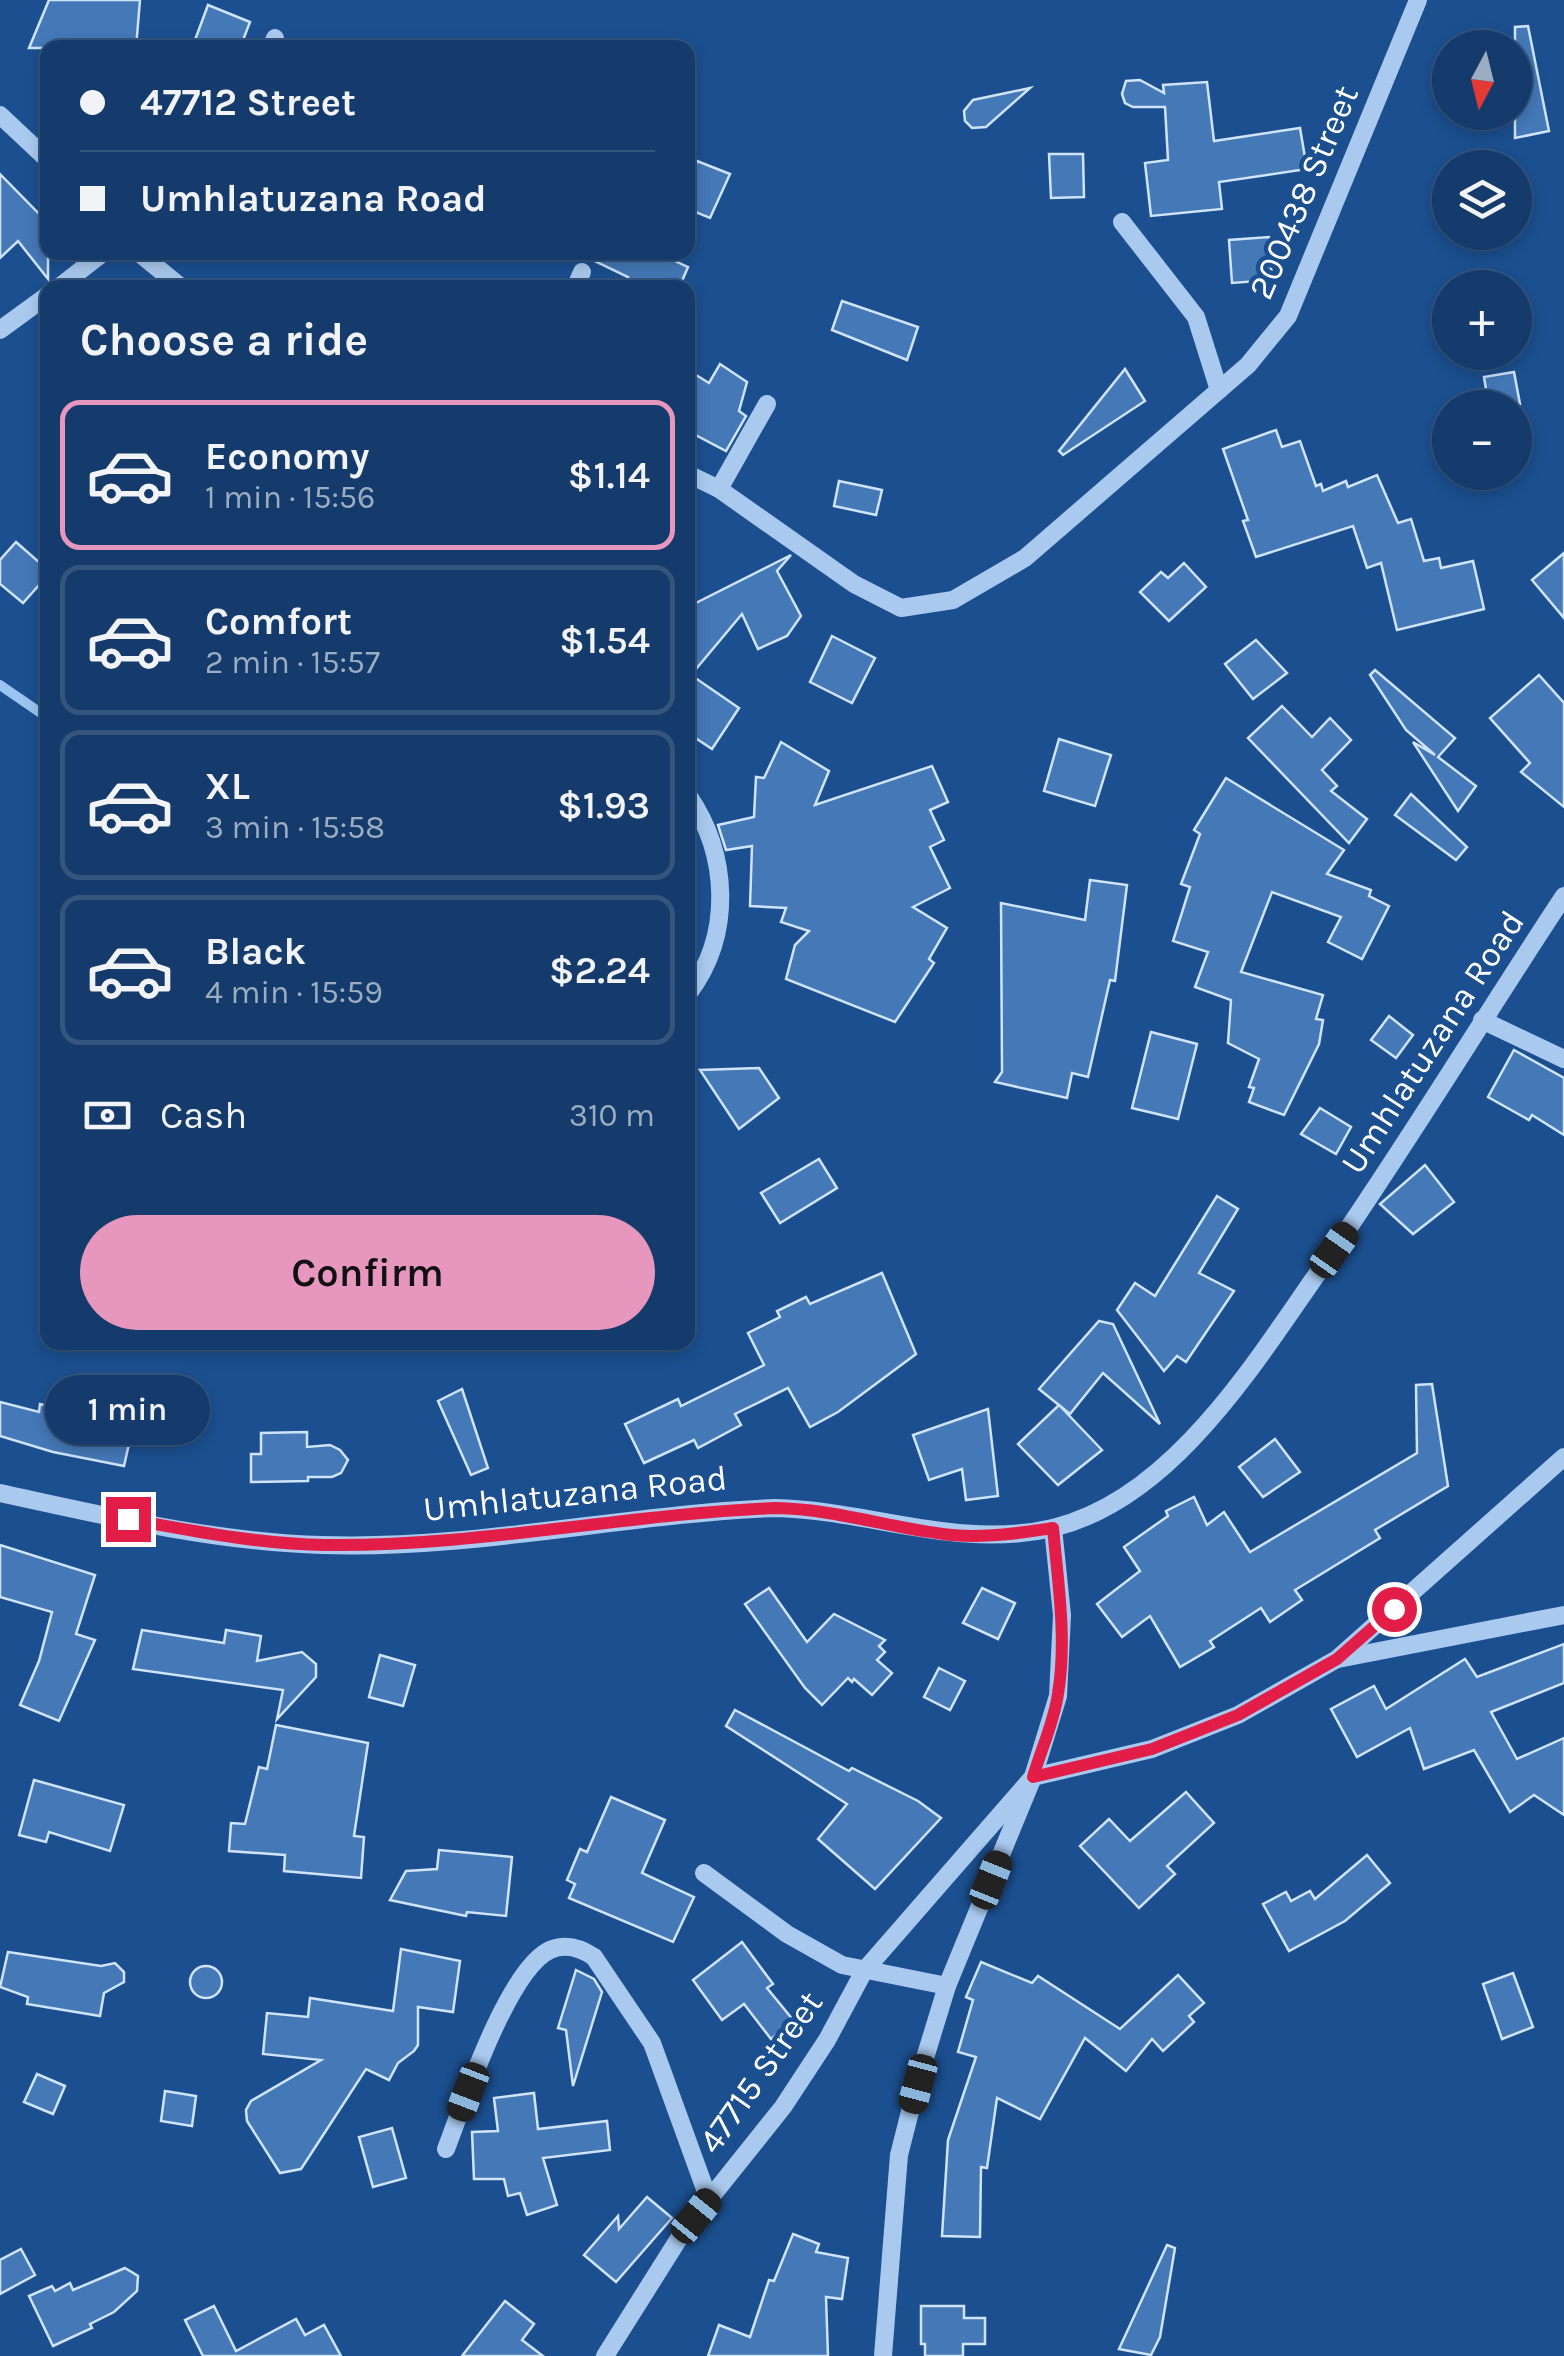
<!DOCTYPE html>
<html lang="en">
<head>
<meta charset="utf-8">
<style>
	:root { --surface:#143b6b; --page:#214673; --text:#f1f3f6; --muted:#9dadc1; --line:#33557e; --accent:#e797bd }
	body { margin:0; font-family:Karla,sans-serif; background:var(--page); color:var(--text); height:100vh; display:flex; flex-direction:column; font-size:38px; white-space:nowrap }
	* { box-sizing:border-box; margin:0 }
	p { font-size:32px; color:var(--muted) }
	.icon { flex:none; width:55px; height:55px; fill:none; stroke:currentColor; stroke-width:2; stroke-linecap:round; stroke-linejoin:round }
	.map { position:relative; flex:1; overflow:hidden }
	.sheet { position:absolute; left:40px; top:280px; width:655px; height:1070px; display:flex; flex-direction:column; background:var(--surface); border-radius:20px; box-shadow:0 5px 15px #0003,0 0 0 2px var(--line) }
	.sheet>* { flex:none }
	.hud { position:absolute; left:40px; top:40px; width:655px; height:220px; border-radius:20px; box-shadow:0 5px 15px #0003,0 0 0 2px var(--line); display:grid; align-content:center; height:220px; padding:0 40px; background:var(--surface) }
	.needle { width:65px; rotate:187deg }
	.fabs { position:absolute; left:1432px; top:30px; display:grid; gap:20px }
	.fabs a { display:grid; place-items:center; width:100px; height:100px; border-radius:50%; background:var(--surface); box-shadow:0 5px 15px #0003,0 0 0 2px var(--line); font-size:50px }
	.end { position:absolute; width:45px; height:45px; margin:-22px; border:12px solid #e11d48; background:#fff; box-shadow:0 0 0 5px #fff }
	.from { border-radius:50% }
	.bubble { position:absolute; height:70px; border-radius:35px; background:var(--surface); box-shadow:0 5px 15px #0003,0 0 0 2px var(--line); font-size:32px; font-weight:600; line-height:70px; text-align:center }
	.car { position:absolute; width:30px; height:60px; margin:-30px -15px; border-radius:12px; box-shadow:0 0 8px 2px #0007; background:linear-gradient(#222 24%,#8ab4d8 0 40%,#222 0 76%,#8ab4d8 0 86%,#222 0) }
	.hud b { display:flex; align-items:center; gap:35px; height:95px; font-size:38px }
	.hud b+b { border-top:2px solid var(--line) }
	.hud i { width:25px; height:25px; background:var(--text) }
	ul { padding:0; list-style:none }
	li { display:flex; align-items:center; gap:30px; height:150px; margin:0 20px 15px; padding:0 20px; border:5px solid var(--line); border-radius:20px }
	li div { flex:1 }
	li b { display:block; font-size:38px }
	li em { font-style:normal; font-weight:600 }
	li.on { border-color:var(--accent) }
	li>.icon { width:90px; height:90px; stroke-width:1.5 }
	h2 { padding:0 40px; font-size:45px; line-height:120px }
	.pay { display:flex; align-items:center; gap:25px; height:110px; padding:0 40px; font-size:38px }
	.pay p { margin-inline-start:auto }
	.cta { display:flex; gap:20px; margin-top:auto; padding:20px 40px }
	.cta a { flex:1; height:115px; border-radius:60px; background:var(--accent); color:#111; font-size:40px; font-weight:600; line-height:115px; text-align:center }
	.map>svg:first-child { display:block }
</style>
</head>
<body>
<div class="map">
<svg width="1564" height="2356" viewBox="0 0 1564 2356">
	<rect width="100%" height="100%" fill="#1b4f8f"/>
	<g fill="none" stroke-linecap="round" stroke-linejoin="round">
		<!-- stream -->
		<polyline stroke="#9cc4f0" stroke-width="10" points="0,685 48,718"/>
	</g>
	<!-- building -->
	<g fill="#4478b7" stroke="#cfe3fa" stroke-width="2.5">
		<polygon points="49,0 140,0 136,48 29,48"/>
		<polygon points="208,5 250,22 240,48 192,48"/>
		<polygon points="1528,26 1549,131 1515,138 1515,27"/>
		<polygon points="1140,80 1164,93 1163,85 1207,82 1214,141 1300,128 1307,169 1219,182 1222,209 1151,216 1145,163 1168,160 1165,107 1133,107 1125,103 1122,94 1126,81"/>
		<polygon points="1030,88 986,127 972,128 965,121 964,111 973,100"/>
		<polygon points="1049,154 1083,154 1084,197 1051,198"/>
		<polygon points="697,161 730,174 710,218 688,209 688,185"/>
		<polygon points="0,174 48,223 48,279 18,241 0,258"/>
		<polygon points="1269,237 1272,280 1232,283 1229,240"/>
		<polygon points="576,252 656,252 688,267 679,288 622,288 628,277"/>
		<polygon points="842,301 918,327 907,360 832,330"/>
		<polygon points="720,364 747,382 739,411 746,416 726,451 688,431 688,370 709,383"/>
		<polygon points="1125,369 1145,401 1063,455 1059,451"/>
		<polygon points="1514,372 1520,404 1489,408 1484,377"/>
		<polygon points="1276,430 1282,447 1300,441 1316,486 1321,484 1323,491 1346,481 1348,487 1377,475 1398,523 1411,519 1424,561 1439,558 1441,568 1473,561 1484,609 1397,630 1381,563 1367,568 1353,526 1256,557 1243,521 1248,520 1223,449"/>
		<polygon points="839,481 882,490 876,515 834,506"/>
		<polygon points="16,542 48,570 48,575 23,603 0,584 0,560"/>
		<polygon points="1564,553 1564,618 1532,580"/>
		<polygon points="791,555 777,571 801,616 787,636 758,649 742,614 691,675 739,708 712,749 688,733 688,607"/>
		<polygon points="1184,563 1206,587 1169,621 1140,592 1161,572 1168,578"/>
		<polygon points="832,636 875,658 852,703 810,682"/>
		<polygon points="1256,640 1287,673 1253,699 1225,664"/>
		<polygon points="1375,670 1455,738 1438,757 1476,786 1458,811 1413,742 1435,755 1406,730 1370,675"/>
		<polygon points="1539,675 1564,703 1564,807 1521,772 1530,763 1490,718"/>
		<polygon points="1282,706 1312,737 1330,718 1351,740 1322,770 1337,786 1331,791 1367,819 1349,843 1248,738"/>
		<polygon points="1059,739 1111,755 1095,806 1044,791"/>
		<polygon points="781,742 829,771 815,805 932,766 948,802 930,810 944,840 930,847 950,888 913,907 947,928 929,959 934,963 895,1022 786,979 795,945 809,931 781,922 786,908 750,906 752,846 726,850 718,825 754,817 756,777 764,778"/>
		<polygon points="1226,778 1344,850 1327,874 1371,890 1369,896 1389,906 1362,959 1328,942 1341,917 1272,892 1241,972 1323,995 1316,1019 1323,1020 1319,1044 1284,1115 1249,1102 1254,1088 1249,1087 1259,1059 1228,1043 1231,1000 1195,987 1208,952 1173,941 1190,887 1181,884 1200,834 1194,830"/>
		<polygon points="1411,794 1467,847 1456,860 1395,815"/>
		<polygon points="1090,880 1127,885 1115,981 1110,980 1088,1077 1072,1073 1067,1098 995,1082 1002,1072 1001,903 1085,920"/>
		<polygon points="1389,1016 1413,1035 1396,1058 1371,1040"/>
		<polygon points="1151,1032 1197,1044 1178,1119 1132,1108"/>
		<polygon points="1514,1050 1564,1078 1564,1135 1532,1115 1529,1120 1488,1097"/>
		<polygon points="759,1068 779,1098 739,1129 700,1070"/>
		<polygon points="1320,1108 1351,1127 1336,1154 1301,1134"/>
		<polygon points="819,1159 837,1188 780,1223 761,1193"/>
		<polygon points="1425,1165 1454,1202 1413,1234 1380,1204"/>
		<polygon points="1217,1196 1238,1209 1199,1273 1234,1291 1186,1362 1177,1356 1164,1371 1117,1310 1135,1283 1155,1296"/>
		<polygon points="882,1273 916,1354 838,1412 810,1427 788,1388 735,1414 741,1425 698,1448 694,1440 644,1463 625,1424 678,1399 681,1406 764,1365 748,1333 780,1317 777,1311 806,1297 810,1304"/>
		<polygon points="1099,1321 1113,1324 1160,1424 1103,1373 1070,1414 1039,1389"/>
		<polygon points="1432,1384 1448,1486 1375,1530 1380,1538 1295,1590 1302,1600 1270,1622 1261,1608 1210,1641 1214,1647 1180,1667 1150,1616 1122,1637 1097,1604 1140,1571 1124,1547 1168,1516 1166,1511 1194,1497 1207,1525 1224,1512 1250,1552 1417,1453 1416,1385"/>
		<polygon points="462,1389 488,1468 471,1475 438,1401"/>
		<polygon points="0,1402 39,1412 40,1404 133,1426 124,1466 53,1452 0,1436"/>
		<polygon points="1059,1405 1102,1450 1058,1485 1018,1444"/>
		<polygon points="988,1409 998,1496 966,1500 962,1469 929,1480 913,1435"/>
		<polygon points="307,1432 307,1447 330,1445 340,1450 348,1460 341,1473 332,1477 308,1477 308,1481 251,1482 251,1454 261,1454 261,1433"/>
		<polygon points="1275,1439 1300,1472 1263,1497 1239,1467"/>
		<polygon points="0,1545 95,1575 76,1634 95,1640 59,1721 20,1705 39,1661 52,1612 0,1597"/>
		<polygon points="769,1588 807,1642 834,1614 885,1640 879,1646 885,1652 877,1660 892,1673 872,1695 854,1679 852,1682 848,1678 822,1705 805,1688 745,1604"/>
		<polygon points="982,1588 1015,1603 998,1639 963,1623"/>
		<polygon points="142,1630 224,1643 226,1630 261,1636 257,1661 302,1652 316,1664 316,1677 277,1719 283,1690 133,1669"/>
		<polygon points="1564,1644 1564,1683 1491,1712 1517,1759 1564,1738 1564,1815 1534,1795 1510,1812 1474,1750 1424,1769 1410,1728 1357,1757 1331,1709 1374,1686 1386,1709 1465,1659 1477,1677"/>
		<polygon points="380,1655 415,1665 403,1706 369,1697"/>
		<polygon points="939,1668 965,1681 950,1710 924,1697"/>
		<polygon points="735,1710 849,1771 852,1768 918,1801 941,1818 875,1889 818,1839 847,1804 726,1726"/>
		<polygon points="276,1725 368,1743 354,1836 364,1837 361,1878 284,1871 285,1855 229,1851 231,1823 245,1824 259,1767 267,1769"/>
		<polygon points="34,1780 124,1805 110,1851 49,1832 46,1842 19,1835"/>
		<polygon points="1186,1792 1214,1823 1167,1866 1175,1874 1139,1908 1080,1846 1109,1819 1130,1841"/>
		<polygon points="611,1797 665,1820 642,1873 694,1897 673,1942 569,1898 575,1884 567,1880 580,1849 587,1852"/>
		<polygon points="439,1850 512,1857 506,1916 467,1912 466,1916 390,1900 406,1871 437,1869"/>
		<polygon points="1367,1855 1390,1883 1345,1921 1289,1951 1263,1904 1286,1892 1291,1901 1310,1891 1315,1899"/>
		<polygon points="742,1942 773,1984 767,1988 794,2021 771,2039 744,2004 722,2020 693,1980"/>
		<polygon points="401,1949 460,1961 453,2012 418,2007 418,2045 414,2051 398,2063 389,2080 366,2069 301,2169 280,2173 247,2121 246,2110 251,2101 321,2060 263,2054 267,2013 308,2017 310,1998 393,2011"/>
		<polygon points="8,1952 101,1966 115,1963 124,1972 124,1982 104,1993 100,2016 27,2004 28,1997 0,1987"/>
		<polygon points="981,1962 1032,1983 1038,1976 1120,2029 1178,1975 1204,2003 1189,2016 1194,2022 1163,2051 1152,2039 1126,2071 1085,2038 1040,2119 997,2098 987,2168 981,2167 980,2237 942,2236 948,2140 976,2057 958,2052 973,2000 966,1997"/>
		<circle cx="206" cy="1982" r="16"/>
		<polygon points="576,1970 594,1979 602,1992 573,2086 566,2030 558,2028"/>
		<polygon points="1513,1973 1533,2027 1502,2039 1483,1984"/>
		<polygon points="37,2074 65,2086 53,2114 24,2102"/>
		<polygon points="165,2091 196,2096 192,2126 161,2121"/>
		<polygon points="534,2093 538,2129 607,2121 610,2150 543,2158 557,2205 527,2215 520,2193 508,2196 504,2179 474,2179 472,2132 498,2131 494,2098"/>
		<polygon points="392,2128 406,2178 373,2187 359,2137"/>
		<polygon points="647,2197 672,2218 616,2282 584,2255 618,2216 619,2229"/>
		<polygon points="793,2234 819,2244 816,2252 848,2258 842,2299 826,2297 828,2356 708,2356 719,2325 750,2337 769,2280 774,2281"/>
		<polygon points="1167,2245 1175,2248 1160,2337 1151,2355 1119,2349"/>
		<polygon points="21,2249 35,2275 0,2294 0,2260"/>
		<polygon points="125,2268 138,2276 137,2291 114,2312 90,2324 92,2328 53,2346 29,2296 52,2286 55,2291 70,2283 73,2290"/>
		<polygon points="505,2301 534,2324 522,2340 543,2356 462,2356"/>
		<polygon points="214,2306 236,2351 296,2319 305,2335 324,2325 341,2356 203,2356 185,2320"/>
		<polygon points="921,2306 964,2306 964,2318 985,2318 985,2344 963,2344 963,2356 925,2356 925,2344 921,2344"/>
	</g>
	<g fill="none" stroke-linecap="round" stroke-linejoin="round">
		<!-- minor -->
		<g stroke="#a9c9ee" stroke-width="18">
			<polyline points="271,48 275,38"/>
			<polyline points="0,115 48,160"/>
			<polyline points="1122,222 1196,317 1219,390"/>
			<polyline points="138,252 182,288"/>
			<polyline points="58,288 104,252"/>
			<polyline points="575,288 582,272"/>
			<polyline points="0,330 48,295"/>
			<polyline points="688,474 719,489 854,584 901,608 953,600 1025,558 1248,365 1288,316 1418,0"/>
			<polyline points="719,489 767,404"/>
			<path d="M688,795C729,855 733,935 688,994"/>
			<polyline points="1482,1020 1564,1059"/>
			<path d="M0,1493C106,1516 214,1542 322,1545C474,1550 624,1514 775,1508C869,1510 958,1550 1053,1528C1106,1515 1154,1479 1192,1439C1239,1390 1276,1333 1315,1277C1402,1153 1480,1023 1564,896"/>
			<polyline points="1338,1659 1564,1615"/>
			<polyline points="704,1873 787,1934 842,1965 947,1986"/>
			<path d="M446,2149C463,2105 508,1969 550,1950C566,1943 581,1948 594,1957L652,2043L709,2200"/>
			<polyline points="605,2356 683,2232 783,2107 827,2040 864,1971 1033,1777 1152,1749 1238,1715 1337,1659 1564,1457"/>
			<polyline points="883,2356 899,2155 917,2084 947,1986 1033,1777 1058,1696 1062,1615 1053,1528"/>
		</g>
	</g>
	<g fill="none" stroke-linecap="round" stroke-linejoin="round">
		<!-- route -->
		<path stroke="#e11d48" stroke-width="12" d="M128,1519C194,1531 258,1544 325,1545C476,1547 625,1514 776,1508C836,1509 892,1529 952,1535C987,1538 1020,1533 1053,1528C1058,1583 1067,1639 1058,1694C1054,1722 1041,1750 1033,1777L1152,1749L1238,1715L1337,1659L1394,1609"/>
	</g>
	<g text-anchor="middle" stroke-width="9" stroke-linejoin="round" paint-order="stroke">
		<!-- street labels -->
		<g font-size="35" fill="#fff" stroke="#1b4f8f">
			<text transform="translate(1303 192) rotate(-67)" y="12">200438 Street</text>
			<text transform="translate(1432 1042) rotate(-57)" y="12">Umhlatuzana Road</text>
			<text transform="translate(575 1493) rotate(-6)" y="12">Umhlatuzana Road</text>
			<text transform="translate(760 2072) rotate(-55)" y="12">47715 Street</text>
		</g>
	</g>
</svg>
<div class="fabs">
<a><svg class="needle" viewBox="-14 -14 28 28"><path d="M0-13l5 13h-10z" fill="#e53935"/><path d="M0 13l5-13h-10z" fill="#9dadc1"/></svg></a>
<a><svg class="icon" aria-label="layers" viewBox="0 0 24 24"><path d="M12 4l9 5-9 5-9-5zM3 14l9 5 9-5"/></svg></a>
<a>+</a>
<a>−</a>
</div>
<i class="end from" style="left:1394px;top:1609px"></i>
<i class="end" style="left:128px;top:1519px"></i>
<div class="bubble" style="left:45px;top:1375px;width:165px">1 min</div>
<i class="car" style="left:1334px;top:1250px;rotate:35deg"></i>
<i class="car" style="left:991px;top:1880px;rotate:22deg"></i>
<i class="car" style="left:918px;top:2084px;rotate:195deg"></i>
<i class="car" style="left:468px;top:2092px;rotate:201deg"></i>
<i class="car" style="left:696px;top:2216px;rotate:39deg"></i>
<div class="hud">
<b><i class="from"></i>47712 Street</b>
<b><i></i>Umhlatuzana Road</b>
</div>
<section class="sheet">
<h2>Choose a ride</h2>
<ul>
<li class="on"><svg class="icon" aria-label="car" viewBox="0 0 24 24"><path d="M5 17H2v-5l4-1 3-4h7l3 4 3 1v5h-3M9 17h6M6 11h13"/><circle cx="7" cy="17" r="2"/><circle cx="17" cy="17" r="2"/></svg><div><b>Economy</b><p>1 min · 15:56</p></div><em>$1.14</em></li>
<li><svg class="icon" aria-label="car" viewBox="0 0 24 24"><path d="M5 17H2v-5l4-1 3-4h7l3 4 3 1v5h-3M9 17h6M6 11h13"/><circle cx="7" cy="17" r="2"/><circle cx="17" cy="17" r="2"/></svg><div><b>Comfort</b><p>2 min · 15:57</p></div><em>$1.54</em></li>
<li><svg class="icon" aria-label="car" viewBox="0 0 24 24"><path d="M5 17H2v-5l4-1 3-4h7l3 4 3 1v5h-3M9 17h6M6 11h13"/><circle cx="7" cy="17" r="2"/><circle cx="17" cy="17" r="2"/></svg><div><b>XL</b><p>3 min · 15:58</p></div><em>$1.93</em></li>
<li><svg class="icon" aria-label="car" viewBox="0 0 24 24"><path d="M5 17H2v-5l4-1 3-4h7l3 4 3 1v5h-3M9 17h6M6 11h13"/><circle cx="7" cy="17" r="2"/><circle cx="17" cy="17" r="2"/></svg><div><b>Black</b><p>4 min · 15:59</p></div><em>$2.24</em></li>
</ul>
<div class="pay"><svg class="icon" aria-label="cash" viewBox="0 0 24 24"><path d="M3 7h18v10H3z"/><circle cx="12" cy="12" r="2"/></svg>Cash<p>310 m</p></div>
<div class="cta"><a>Confirm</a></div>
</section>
</div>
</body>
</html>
